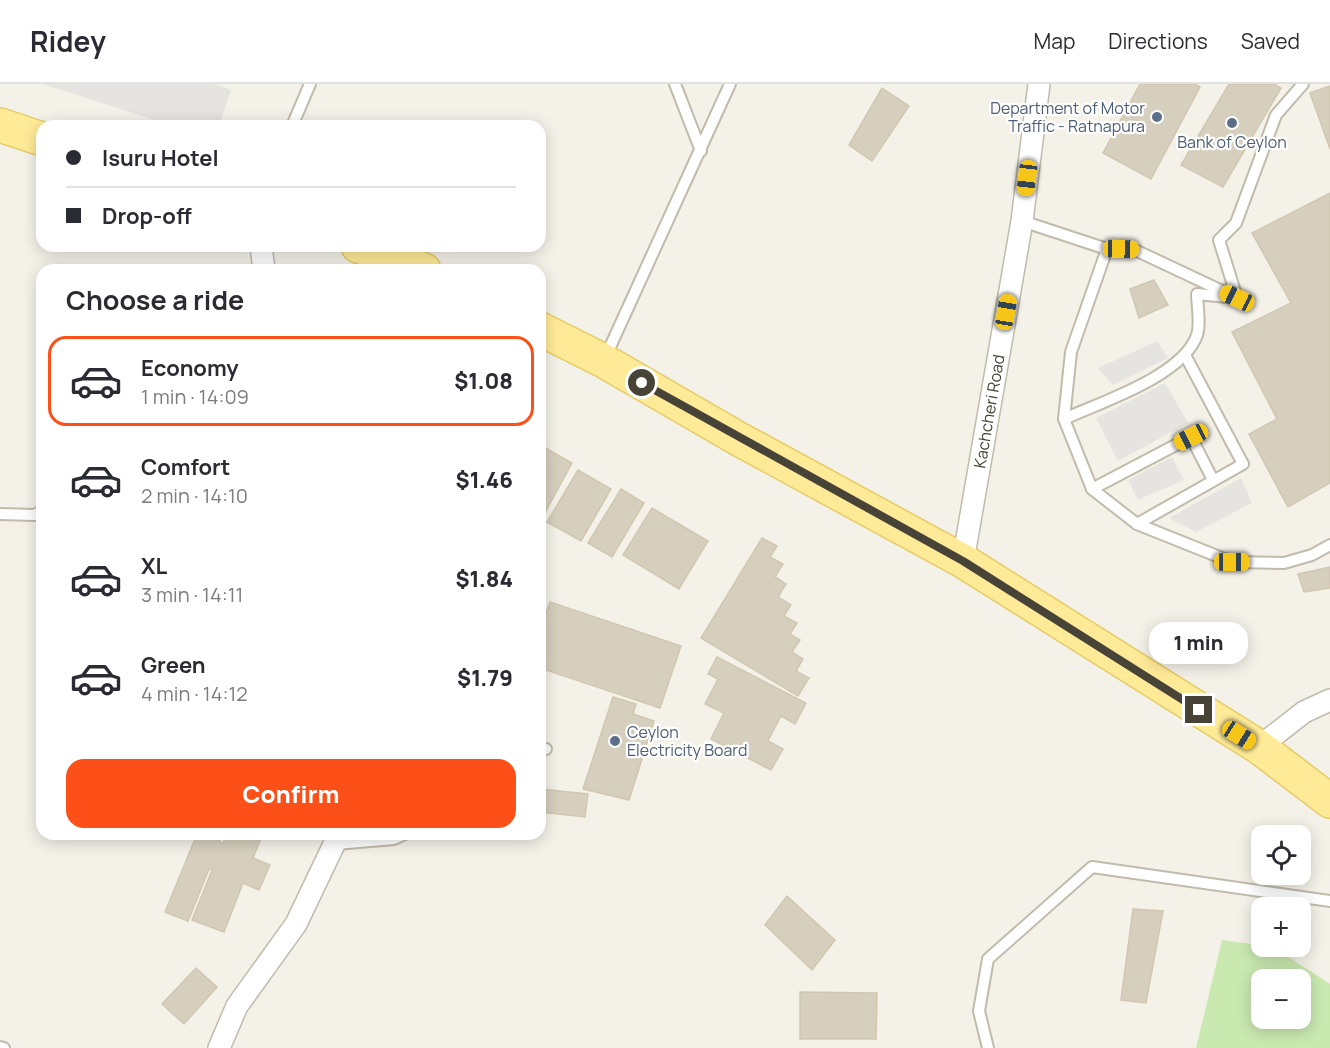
<!DOCTYPE html>
<html lang="en">
<head>
<meta charset="utf-8">
<style>
	:root { --surface:#fff; --page:#f2f2f3; --text:#2b2b33; --muted:#7c7c81; --line:#e1e1e2; --accent:#fc5018 }
	body { margin:0; font-family:Manrope,sans-serif; background:var(--page); color:var(--text); height:100vh; display:flex; flex-direction:column; font-size:22px; white-space:nowrap }
	* { box-sizing:border-box; margin:0 }
	p { font-size:20px; color:var(--muted) }
	.icon { flex:none; width:33px; height:33px; fill:none; stroke:currentColor; stroke-width:2; stroke-linecap:round; stroke-linejoin:round }
	.map { position:relative; flex:1; overflow:hidden }
	.side { position:absolute; left:36px; top:180px; width:510px; height:576px; display:flex; flex-direction:column; background:var(--surface); border-radius:18px; box-shadow:0 3px 15px #0003 }
	.side>* { flex:none }
	.top-card { position:absolute; left:36px; top:36px; width:510px; height:132px; border-radius:18px; box-shadow:0 3px 15px #0003; display:grid; align-content:center; height:132px; padding:0 30px; background:var(--surface) }
	.buttons { position:absolute; left:1251px; top:741px; display:grid; gap:12px }
	.buttons a { display:grid; place-items:center; width:60px; height:60px; border-radius:12px; background:var(--surface); box-shadow:0 3px 15px #0003; font-size:30px }
	.end { position:absolute; width:27px; height:27px; margin:-14px; border:8px solid #484337; background:#fff; box-shadow:0 0 0 3px #fff }
	.from { border-radius:50% }
	.bubble { position:absolute; height:42px; border-radius:18px; background:var(--surface); box-shadow:0 3px 15px #0003; font-size:20px; font-weight:800; line-height:42px; text-align:center }
	.car { position:absolute; width:18px; height:36px; margin:-18px -9px; border-radius:8px; box-shadow:0 0 4px 2px #0007; background:linear-gradient(#f5c518 24%,#345 0 40%,#f5c518 0 76%,#345 0 86%,#f5c518 0) }
	.top-card b { display:flex; align-items:center; gap:21px; height:57px; font-size:22px }
	.top-card b+b { border-top:2px solid var(--line) }
	.top-card i { width:15px; height:15px; background:var(--text) }
	ul { padding:0; list-style:none }
	li { display:flex; align-items:center; gap:18px; height:90px; margin:0 12px 9px; padding:0 18px; border:3px solid transparent; border-radius:18px }
	li div { flex:1 }
	li b { display:block; font-size:22px }
	li em { font-style:normal; font-weight:800 }
	li.selected { border-color:var(--accent) }
	li>.icon { width:54px; height:54px; stroke-width:1.5 }
	h2 { padding:0 30px; font-size:27px; line-height:72px }
	.action { display:flex; gap:12px; margin-top:auto; padding:12px 30px }
	.action a { flex:1; height:69px; border-radius:18px; background:var(--accent); color:#fff; font-size:24px; font-weight:800; line-height:69px; text-align:center }
	header { display:flex; align-items:center; gap:36px; box-sizing:border-box; height:84px; padding:0 30px; background:var(--surface); border-bottom:2px solid var(--line) }
	header strong { font-size:28px }
	nav { display:flex; gap:33px; margin-inline-start:auto; font-size:21px }
	.map>svg:first-child { display:block }
</style>
</head>
<body>
<header>
<strong>Ridey</strong>
<nav><a>Map</a><a>Directions</a><a>Saved</a></nav>
</header>
<div class="map">
<svg width="1330" height="964" viewBox="0 0 1330 964">
	<rect width="100%" height="100%" fill="#f4f2e8"/>
	<!-- green -->
	<path fill="#cae9b1" fill-rule="evenodd" d="M1222,856L1273,863L1330,900V964H1196ZM1262,896H1300V934H1262Z"/>
	<!-- parking -->
	<g fill="#e6e4e0">
		<polygon points="43,0 214,0 231,6 219,42 173,42"/>
		<polygon points="1157,257 1168,274 1113,301 1098,284"/>
		<polygon points="1165,299 1188,339 1118,377 1096,334"/>
		<polygon points="1172,373 1184,396 1138,416 1128,396"/>
		<polygon points="1241,394 1252,419 1196,448 1169,434"/>
	</g>
	<!-- building -->
	<g fill="#d6cfbe" stroke="#d1c7b1" stroke-width="1.5">
		<polygon points="1140,0 1195,0 1200,3 1151,95 1103,69"/>
		<polygon points="1229,0 1274,0 1281,4 1223,103 1181,81"/>
		<polygon points="1330,2 1330,65 1310,9"/>
		<polygon points="882,4 909,22 872,77 849,61"/>
		<polygon points="1330,109 1330,399 1288,423 1249,350 1277,335 1232,248 1291,219 1252,149"/>
		<polygon points="1154,196 1168,221 1139,234 1130,205"/>
		<polygon points="540,361 572,379 542,434 540,433"/>
		<polygon points="578,386 611,405 581,457 547,438"/>
		<polygon points="621,405 644,419 612,473 588,459"/>
		<polygon points="652,424 708,457 679,505 623,471"/>
		<polygon points="762,454 777,462 770,473 783,480 775,493 786,500 778,513 791,521 784,532 797,539 790,550 800,556 792,568 803,575 796,587 809,594 798,612 701,554"/>
		<polygon points="1330,483 1330,504 1304,508 1298,490"/>
		<polygon points="550,518 681,562 660,624 540,584 540,546"/>
		<polygon points="717,573 806,619 795,640 781,632 768,657 783,665 771,686 711,655 724,629 705,620 718,595 708,590"/>
		<polygon points="613,613 636,620 633,630 654,637 629,716 583,705"/>
		<polygon points="540,705 588,710 585,733 540,728"/>
		<polygon points="197,750 222,750 219,758 223,759 227,750 262,752 253,774 270,781 259,806 243,799 224,848 192,836 212,786 209,785 188,837 165,828"/>
		<polygon points="787,812 835,856 812,886 765,841"/>
		<polygon points="1133,825 1163,827 1146,919 1121,916"/>
		<polygon points="196,884 217,903 184,940 162,920"/>
		<polygon points="800,908 877,909 876,955 800,955"/>
	</g>
	<g fill="none" stroke-linecap="round" stroke-linejoin="round">
		<!-- lane casing -->
		<g stroke="#c0bbab" stroke-width="14">
			<g id="lane">
				<polyline points="675,0 701,67"/>
				<polyline points="292,42 310,0"/>
				<polyline points="1022,137 1107,165 1135,166 1237,214 1219,156 1236,139 1276,31 1303,0"/>
				<polyline points="1107,165 1071,268 1064,335 1092,405 1137,440 1232,478 1284,479 1312,471 1330,461"/>
				<polyline points="605,274 730,0"/>
				<path d="M1064,335C1101,318 1183,292 1197,251C1201,240 1197,221 1197,210L1227,213"/>
				<polyline points="1092,405 1191,353 1213,396"/>
				<polyline points="0,430 34,431 42,427"/>
				<polyline points="1137,440 1243,380 1185,271"/>
				<polyline points="540,666 546,665"/>
				<polyline points="336,760 394,755 405,750"/>
				<polyline points="0,963 4,964"/>
				<polyline points="988,964 979,927 988,875 1092,783 1330,817"/>
			</g>
		</g>
		<!-- street casing -->
		<g stroke="#c0bbab" stroke-width="24">
			<g id="street">
				<polyline points="261,162 264,186"/>
				<path id="s1" d="M963,477L1022,137L1039,0"/>
				<polyline points="1259,663 1304,628 1330,616"/>
				<polyline points="219,964 237,922 296,840 339,750"/>
			</g>
		</g>
		<!-- primary casing -->
		<g stroke="#e5cb66" stroke-width="36">
			<g id="primary">
				<polyline points="0,41 42,55"/>
				<polyline points="358,162 424,186"/>
				<polyline points="540,245 604,277 737,354 963,477 1259,663 1330,717"/>
			</g>
		</g>
		<!-- lane -->
		<use href="#lane" stroke="#fff" stroke-width="10"/>
		<!-- street -->
		<use href="#street" stroke="#fff" stroke-width="21"/>
		<!-- primary -->
		<use href="#primary" stroke="#ffeb97" stroke-width="33"/>
	</g>
	<g fill="none" stroke-linecap="round" stroke-linejoin="round">
		<!-- route -->
		<polyline stroke="#484337" stroke-width="8" points="642,299 963,477 1199,626"/>
	</g>
	<!-- markers -->
	<g fill="#5c6f8a" stroke="#fff" stroke-width="2">
		<circle cx="1157" cy="33" r="6"/>
		<circle cx="1232" cy="39" r="6"/>
		<circle cx="615" cy="657" r="6"/>
	</g>
	<g text-anchor="middle" stroke-width="4.5" stroke-linejoin="round" paint-order="stroke">
		<!-- service labels -->
		<g font-size="16" fill="#4e5e75" stroke="#fff" text-anchor="end">
			<text x="1145" y="30">Department of Motor<tspan x="1145" dy="18">Traffic - Ratnapura</tspan></text>
			<text x="1232" y="64" text-anchor="middle">Bank of Ceylon</text>
			<text x="627" y="654" text-anchor="start">Ceylon<tspan x="627" dy="18">Electricity Board</tspan></text>
		</g>
		<!-- street labels -->
		<g font-size="16" fill="#484337" stroke="#fff">
			<text dy="6" stroke="none"><textPath href="#s1" startOffset="152">Kachcheri Road</textPath></text>
		</g>
	</g>
</svg>
<div class="buttons">
<a><svg class="icon" aria-label="locate" viewBox="0 0 24 24"><circle cx="12" cy="12" r="6"/><path d="M12 2v4M12 18v4M2 12h4M18 12h4"/></svg></a>
<a>+</a>
<a>−</a>
</div>
<i class="end from" style="left:642px;top:299px"></i>
<i class="end" style="left:1199px;top:626px"></i>
<div class="bubble" style="left:1149px;top:538px;width:99px">1 min</div>
<i class="car" style="left:1027px;top:94px;rotate:187deg"></i>
<i class="car" style="left:1121px;top:165px;rotate:91deg"></i>
<i class="car" style="left:1237px;top:214px;rotate:295deg"></i>
<i class="car" style="left:1006px;top:228px;rotate:10deg"></i>
<i class="car" style="left:1191px;top:353px;rotate:243deg"></i>
<i class="car" style="left:1232px;top:478px;rotate:90deg"></i>
<i class="car" style="left:1239px;top:651px;rotate:122deg"></i>
<div class="top-card">
<b><i class="from"></i>Isuru Hotel</b>
<b><i></i>Drop-off</b>
</div>
<section class="side">
<h2>Choose a ride</h2>
<ul>
<li class="selected"><svg class="icon" aria-label="car" viewBox="0 0 24 24"><path d="M5 17H2v-5l4-1 3-4h7l3 4 3 1v5h-3M9 17h6M6 11h13"/><circle cx="7" cy="17" r="2"/><circle cx="17" cy="17" r="2"/></svg><div><b>Economy</b><p>1 min · 14:09</p></div><em>$1.08</em></li>
<li><svg class="icon" aria-label="car" viewBox="0 0 24 24"><path d="M5 17H2v-5l4-1 3-4h7l3 4 3 1v5h-3M9 17h6M6 11h13"/><circle cx="7" cy="17" r="2"/><circle cx="17" cy="17" r="2"/></svg><div><b>Comfort</b><p>2 min · 14:10</p></div><em>$1.46</em></li>
<li><svg class="icon" aria-label="car" viewBox="0 0 24 24"><path d="M5 17H2v-5l4-1 3-4h7l3 4 3 1v5h-3M9 17h6M6 11h13"/><circle cx="7" cy="17" r="2"/><circle cx="17" cy="17" r="2"/></svg><div><b>XL</b><p>3 min · 14:11</p></div><em>$1.84</em></li>
<li><svg class="icon" aria-label="car" viewBox="0 0 24 24"><path d="M5 17H2v-5l4-1 3-4h7l3 4 3 1v5h-3M9 17h6M6 11h13"/><circle cx="7" cy="17" r="2"/><circle cx="17" cy="17" r="2"/></svg><div><b>Green</b><p>4 min · 14:12</p></div><em>$1.79</em></li>
</ul>
<div class="action"><a>Confirm</a></div>
</section>
</div>
</body>
</html>
